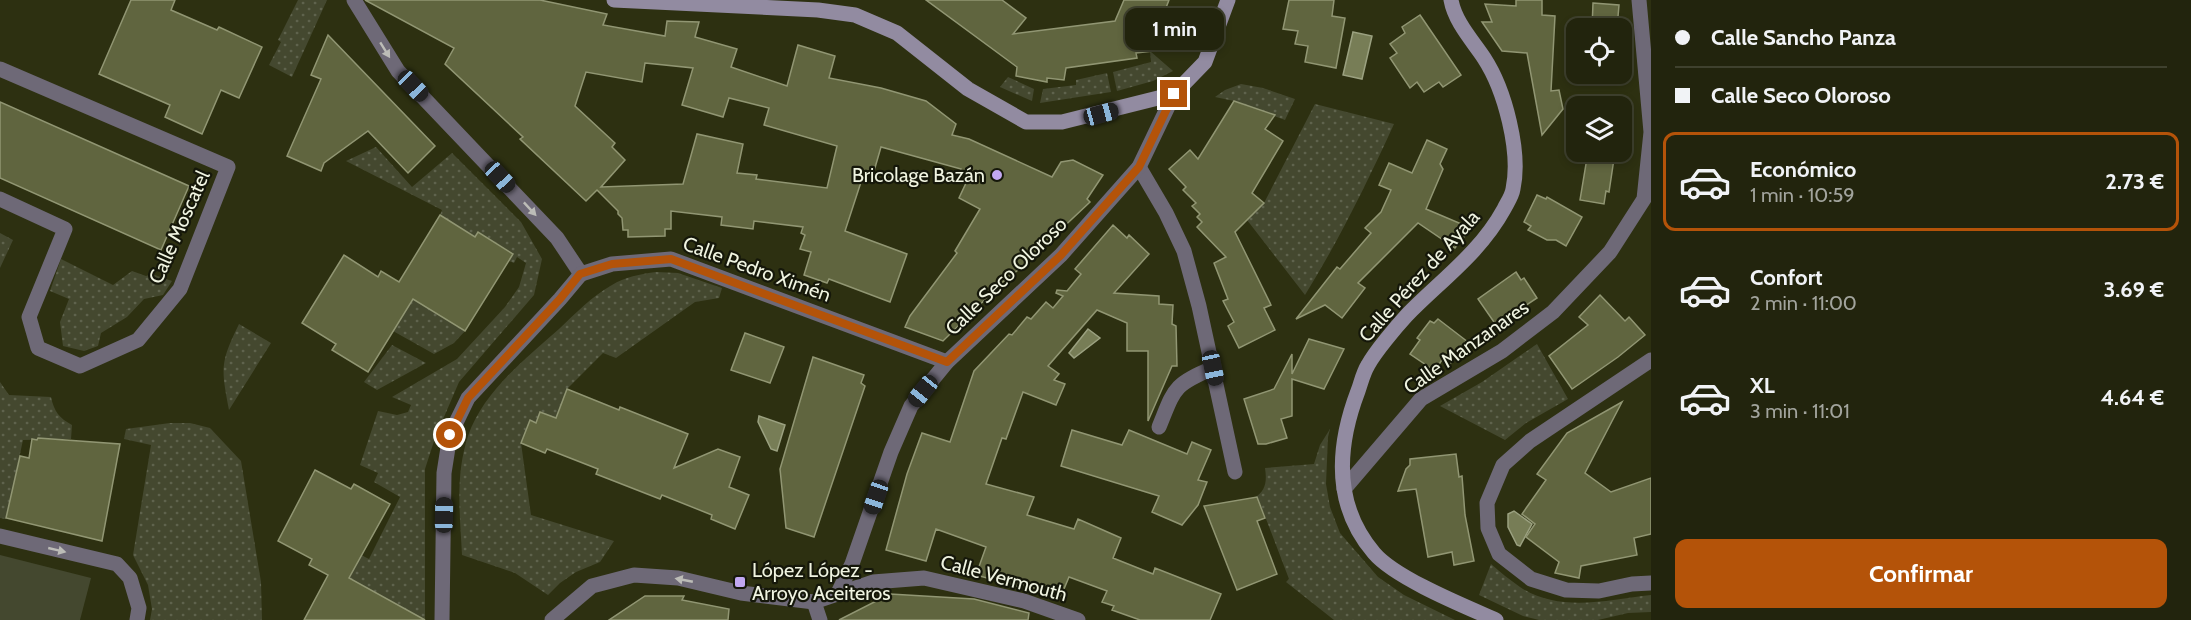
<!DOCTYPE html>
<html lang="es">
<head>
<meta charset="utf-8">
<style>
	:root { --surface:#22240d; --page:#2e301b; --text:#f1f3f6; --muted:#a2a49d; --line:#3f412e; --accent:#b45309 }
	body { margin:0; font-family:Cabin,sans-serif; background:var(--page); color:var(--text); height:100vh; display:flex; flex-direction:column; font-size:22px; white-space:nowrap }
	* { box-sizing:border-box; margin:0 }
	p { font-size:20px; color:var(--muted) }
	.icon { flex:none; width:33px; height:33px; fill:none; stroke:currentColor; stroke-width:2; stroke-linecap:round; stroke-linejoin:round }
	.map { position:relative; flex:1; overflow:hidden }
	.panel { display:flex; flex-direction:column; background:var(--surface); width:540px }
	.panel>* { flex:none }
	.banner { display:grid; align-content:center; height:132px; padding:0 24px; background:var(--surface) }
	.controls { position:absolute; left:1566px; top:18px; display:grid; gap:12px }
	.controls a { display:grid; place-items:center; width:66px; height:66px; border-radius:12px; background:var(--surface); box-shadow:0 3px 9px #0003,0 0 0 2px var(--line); font-size:30px }
	.end { position:absolute; width:27px; height:27px; margin:-14px; border:8px solid #b45309; background:#fff; box-shadow:0 0 0 3px #fff }
	.from { border-radius:50% }
	.bubble { position:absolute; height:42px; border-radius:12px; background:var(--surface); box-shadow:0 3px 9px #0003,0 0 0 2px var(--line); font-size:20px; font-weight:700; line-height:42px; text-align:center }
	.car { position:absolute; width:18px; height:36px; margin:-18px -9px; border-radius:8px; box-shadow:0 0 4px 2px #0007; background:linear-gradient(#222 24%,#8ab4d8 0 40%,#222 0 76%,#8ab4d8 0 86%,#222 0) }
	.banner b { display:flex; align-items:center; gap:21px; height:57px; font-size:22px }
	.banner b+b { border-top:2px solid var(--line) }
	.banner i { width:15px; height:15px; background:var(--text) }
	ul { padding:0; list-style:none }
	li { display:flex; align-items:center; gap:18px; height:99px; margin:0 12px 9px; padding:0 12px; border:3px solid transparent; border-radius:12px }
	li div { flex:1 }
	li b { display:block; font-size:22px }
	li em { font-style:normal; font-weight:700 }
	li.current { border-color:var(--accent) }
	li>.icon { width:54px; height:54px; stroke-width:1.5 }
	.primary-button { display:flex; gap:12px; margin-top:auto; padding:12px 24px }
	.primary-button a { flex:1; height:69px; border-radius:12px; background:var(--accent); color:#fff; font-size:24px; font-weight:700; line-height:69px; text-align:center }
	main { display:flex; flex:1; min-height:0 }
	.map>svg:first-child { display:block }
</style>
</head>
<body>
<main>
<div class="map">
<svg width="1651" height="620" viewBox="0 0 1651 620">
	<defs>
		<pattern id="grass-dots" width="8" height="8" patternUnits="userSpaceOnUse" patternTransform="scale(1.5)"><rect width="8" height="8" fill="#44482f"/><path d="M2 2h.1M6 6h.1" fill="none" stroke="#5f634d" stroke-width="1.8" stroke-linecap="round"/></pattern>
	</defs>
	<rect width="100%" height="100%" fill="#2d3011"/>
	<!-- grass -->
	<g fill="url(#grass-dots)">
		<polygon points="298,0 327,0 292,77 269,65 281,42 278,40"/>
		<polygon points="1150,51 1173,71 1153,81 1117,91 1113,72 1151,62"/>
		<polygon points="1107,73 1111,92 1040,103 1043,89 1076,85 1076,80"/>
		<polygon points="1008,77 1034,89 1032,101 1000,87"/>
		<polygon points="1241,84 1263,88 1295,99 1285,120 1234,101 1215,97 1225,90"/>
		<path d="M1315,104L1394,124C1367,183 1339,240 1305,295L1247,220L1264,203Z"/>
		<polygon points="376,147 412,187 452,153 521,222 542,259 534,295 459,382 435,438 425,469 425,620 397,620 346,583 361,555 369,559 400,497 374,482 378,473 360,465 378,411 397,415 408,412 411,405 392,397 457,359 505,307 519,287 526,263 517,257 514,263 509,261 513,253 478,232 475,237 440,215 442,210 346,161"/>
		<polygon points="0,233 13,240 0,268"/>
		<polygon points="61,259 113,285 132,271 146,276 152,274 172,281 163,295 144,299 127,317 101,333 98,346 84,351 63,346 60,322 69,299 50,291"/>
		<path d="M656,272L678,273L722,288L719,298L695,302L616,358L603,353L567,389L556,418L541,413L536,423L530,421L521,443L531,515L614,541L600,562L576,572L560,583L548,595L515,573L462,555C460,514 455,476 468,436C483,392 525,359 559,329C575,314 592,296 612,285C624,277 641,274 656,272Z"/>
		<polygon points="416,295 430,310 465,331 454,343 434,354 393,331"/>
		<path d="M239,324L271,343L229,410C221,368 220,363 239,324Z"/>
		<polygon points="1537,344 1568,399 1526,423 1505,440 1440,406 1482,382"/>
		<polygon points="392,345 426,363 377,390 364,382"/>
		<path d="M0,382L9,395L51,397C54,411 59,418 72,425L71,439L23,440L6,519L0,518Z"/>
		<polygon points="170,423 190,423 210,428 241,461 261,582 262,620 150,620 152,609 148,585 133,555 151,445 124,439 126,429"/>
		<path d="M1330,429L1328,437L1326,484L1330,507L1340,533L1378,577L1404,595L1455,620H1334L1286,582L1289,579L1258,498H1254C1266,491 1267,481 1265,468L1314,464L1320,445Z"/>
		<path d="M1491,564C1500,572 1510,580 1520,587C1559,613 1608,600 1651,595V612L1628,613L1598,620H1539L1523,616L1479,595Z"/>
	</g>
	<!-- park -->
	<polygon fill="#44482f" points="0,555 91,578 80,620 0,620"/>
	<!-- water -->
	<g fill="#777d56" stroke="#9ba180" stroke-width="1.5">
		<polygon points="1353,32 1372,36 1362,79 1343,75"/>
		<polygon points="1088,329 1100,338 1074,358 1069,353"/>
		<polygon points="759,416 785,425 777,451 771,449 758,422"/>
		<polygon points="1514,511 1532,524 1520,546 1517,545 1508,527 1508,514"/>
	</g>
	<!-- building -->
	<g fill="#60653f" stroke="#919673" stroke-width="1.5" fill-rule="evenodd">
		<polygon points="131,0 175,0 171,10 217,30 219,27 262,47 239,98 221,90 202,134 165,117 170,105 99,74"/>
		<path d="M365,0H540L607,14L603,25L665,36L667,21L699,22L695,37L737,49L731,67L787,86L798,45L835,56L829,78L881,88L926,101L956,124L952,135L969,139L1052,177L1061,162L1073,160L1103,175L1087,199L1090,202L1005,282L1006,279L943,341L905,327L910,316L957,253L955,251L980,209L959,198L966,183L957,178L961,169L881,147L872,178L863,176L845,231L907,254L890,302L829,279L827,283L804,275L811,252L800,249L805,235L801,233L803,227L754,221L753,229L721,225L722,217L671,211V229H665V236L628,237V230H623L622,218L618,214V211L597,190L586,201L520,139L523,137L445,64L454,48ZM645,63L693,68L682,105L723,117L729,98L769,108L764,125L837,146L827,188L756,179L757,175L737,173L743,144L697,134L683,184L601,187L625,160L612,147L615,143L575,106L586,72L642,82Z"/>
		<polygon points="926,0 1002,0 1026,18 1013,34 1115,21 1124,0 1169,0 1164,13 1168,14 1153,51 1136,53 1137,58 1066,68 1064,80 1047,78 1047,82 1016,76 1017,67"/>
		<polygon points="1289,0 1334,0 1332,16 1345,18 1336,68 1305,62 1308,46 1295,44 1298,31 1283,29"/>
		<polygon points="1516,0 1542,0 1542,15 1555,16 1551,91 1559,90 1563,109 1542,135 1527,53 1502,51 1482,22 1492,22 1485,4 1516,6"/>
		<polygon points="1593,3 1619,5 1617,28 1592,28"/>
		<polygon points="1420,15 1461,75 1443,87 1439,82 1424,92 1417,82 1410,88 1390,58 1397,53 1390,44 1405,33 1402,27"/>
		<polygon points="328,35 435,146 408,173 368,131 324,163 321,171 287,156 321,79 311,75"/>
		<polygon points="1234,101 1275,115 1265,129 1283,141 1252,193 1264,203 1235,232 1271,305 1264,308 1275,330 1239,348 1228,326 1234,322 1223,301 1228,299 1214,263 1226,257 1197,227 1202,222 1197,217 1200,214 1192,206 1196,203 1183,190 1186,187 1169,169 1190,150 1198,159"/>
		<polygon points="0,102 189,186 161,250 0,178"/>
		<polygon points="1427,140 1447,149 1440,164 1443,169 1426,209 1471,228 1455,248 1418,223 1358,283 1365,288 1342,318 1325,305 1296,319 1337,267 1340,269 1371,233 1365,228 1381,212 1391,190 1379,185 1389,163 1412,173"/>
		<polygon points="1588,152 1615,152 1609,192 1606,191 1604,204 1580,200"/>
		<polygon points="1537,195 1546,199 1547,197 1582,217 1566,246 1556,240 1547,240 1528,230 1531,226 1524,222"/>
		<polygon points="440,215 475,237 478,232 513,254 465,331 413,299 368,372 332,350 336,344 302,323 344,255 378,277 381,271 399,282"/>
		<polygon points="1113,225 1127,238 1129,235 1149,254 1114,293 1159,296 1159,304 1173,305 1172,324 1176,326 1177,366 1172,366 1148,421 1148,351 1127,351 1127,323 1097,310 1048,366 1059,374 1054,380 1065,384 1056,405 1023,392 1006,439 1002,438 986,484 1034,497 1027,515 1074,529 1078,519 1121,538 1113,558 1153,574 1155,568 1221,594 1210,620 1140,620 1112,610 1114,606 1102,602 1107,591 1069,577 1061,596 1021,584 1020,587 976,575 986,547 936,529 926,561 886,550 907,474 922,433 950,442 974,371 1009,334 1012,335 1027,317 1031,319 1046,302 1053,308 1063,296 1056,293 1057,290 1067,291 1081,274 1075,269"/>
		<polygon points="1516,272 1521,280 1524,278 1537,298 1496,325 1478,299"/>
		<polygon points="1600,295 1625,321 1629,317 1645,335 1618,357 1572,389 1549,356 1588,325 1579,317"/>
		<polygon points="1438,319 1468,342 1450,364 1443,358 1435,371 1410,354 1420,340 1417,338 1430,321 1434,323"/>
		<polygon points="745,333 784,347 770,383 731,370"/>
		<polygon points="1309,339 1344,349 1324,389 1292,379 1292,416 1281,419 1287,438 1266,444 1258,444 1244,399 1274,389 1292,354 1292,374"/>
		<polygon points="813,357 864,375 861,383 865,386 814,537 786,528 780,469"/>
		<polygon points="567,389 619,410 620,407 688,434 674,468 718,449 740,457 729,487 749,495 735,529 711,519 712,515 662,495 660,499 596,474 598,469 547,449 545,453 521,443 530,420 536,423 540,412 556,418"/>
		<polygon points="1622,402 1585,473 1611,492 1651,478 1651,534 1634,538 1637,555 1581,566 1579,578 1555,573 1559,562 1526,537 1535,524 1522,514 1546,480 1537,474 1567,433"/>
		<polygon points="1072,430 1122,445 1129,430 1187,454 1192,442 1211,450 1198,480 1207,482 1198,505 1182,525 1152,512 1159,496 1061,466"/>
		<polygon points="38,438 120,444 102,541 6,518 20,456 29,458 32,439 37,440"/>
		<polygon points="1456,454 1459,477 1462,476 1465,515 1474,561 1454,565 1452,552 1428,557 1416,489 1398,491 1406,469 1410,465 1410,459"/>
		<polygon points="315,470 351,489 354,484 390,504 349,578 425,620 304,620 328,575 309,565 312,559 278,541"/>
		<polygon points="1257,497 1265,518 1257,521 1277,574 1237,590 1204,506"/>
		<polygon points="890,594 974,599 1029,613 1028,620 839,620"/>
		<polygon points="645,596 684,596 682,600 729,609 728,620 609,620"/>
	</g>
	<g fill="none" stroke-linecap="round" stroke-linejoin="round">
		<!-- street -->
		<g stroke="#6e6977" stroke-width="15">
			<polyline points="354,0 398,71 557,238 581,274"/>
			<polyline points="0,69 228,167 180,289 138,340 80,366 38,348 29,317 65,229 0,199"/>
			<polyline points="1139,167 1166,213 1184,251 1199,306 1235,472"/>
			<polyline points="581,274 612,264 671,259 947,362"/>
			<polyline points="1651,360 1530,441 1503,465 1487,503 1488,528 1499,554 1531,579 1566,590 1599,591 1632,584 1651,583"/>
			<path d="M1159,427C1175,388 1173,385 1213,368"/>
			<polyline points="1344,489 1421,399 1502,351 1553,312 1610,252 1644,199 1651,132 1639,0"/>
			<polyline points="0,536 117,564 130,578 139,608 137,620"/>
			<polyline points="838,593 852,564 891,452 911,406 947,362 1061,255 1139,167 1174,94"/>
			<polyline points="814,602 820,620"/>
			<polyline points="442,620 444,473 450,435 468,398 560,299 581,274"/>
			<polyline points="552,620 592,586 634,575 678,578 741,593 814,602 873,582 924,578 1024,601 1078,620"/>
		</g>
		<!-- secondary -->
		<g stroke="#928ba1" stroke-width="15">
			<polyline points="614,0 818,10 855,15 897,33 968,89 1026,122 1062,122 1174,94 1205,62 1228,0"/>
			<path d="M1451,0C1455,22 1472,40 1484,58C1505,90 1521,152 1513,189C1512,196 1507,203 1504,209C1480,253 1440,281 1407,315C1396,327 1375,352 1368,365C1363,373 1361,383 1358,391C1337,446 1333,505 1374,553C1395,578 1464,606 1496,620"/>
		</g>
	</g>
	<!-- one-way arrows -->
	<defs><path id="oneway-solid" d="M-6-.8H1V-3.2L6.5 0L1 3.2V.8H-6Z" transform="scale(1.5)"/></defs>
	<g fill="#bcbcb7">
		<use href="#oneway-solid" transform="translate(385 50) rotate(58)"/>
		<use href="#oneway-solid" transform="translate(530 209) rotate(47)"/>
		<use href="#oneway-solid" transform="translate(57 550) rotate(13)"/>
		<use href="#oneway-solid" transform="translate(684 580) rotate(-169)"/>
	</g>
	<g fill="none" stroke-linecap="round" stroke-linejoin="round">
		<!-- route -->
		<polyline stroke="#b45309" stroke-width="8" points="450,435 468,398 560,299 580,274 612,264 671,259 947,362 1061,255 1139,167 1174,94"/>
	</g>
	<!-- markers -->
	<g fill="#c2a8f2" stroke="#15170a" stroke-width="2">
		<circle cx="997" cy="175" r="6"/>
		<rect x="734" y="576" width="12" height="12" rx="3"/>
	</g>
	<g text-anchor="middle" stroke-width="4.5" stroke-linejoin="round" paint-order="stroke">
		<!-- poi labels -->
		<g font-size="20" fill="#f0f4e1" stroke="#15170a" text-anchor="end">
			<text x="985" y="182">Bricolage Bazán</text>
			<text x="752" y="577" text-anchor="start">López López -<tspan x="752" dy="23">Arroyo Aceiteros</tspan></text>
		</g>
		<!-- street labels -->
		<g font-size="20" fill="#f0f4e1" stroke="#15170a">
			<text transform="translate(179 227) rotate(-66)" y="7">Calle Moscatel</text>
			<text transform="translate(757 269) rotate(20)" y="7">Calle Pedro Ximén</text>
			<text transform="translate(1006 276) rotate(-44)" y="7">Calle Seco Oloroso</text>
			<text transform="translate(1419 276) rotate(-48)" y="7">Calle Pérez de Ayala</text>
			<text transform="translate(1466 347) rotate(-35)" y="7">Calle Manzanares</text>
			<text transform="translate(1004 578) rotate(15)" y="7">Calle Vermouth</text>
		</g>
	</g>
</svg>
<div class="controls">
<a><svg class="icon" aria-label="locate" viewBox="0 0 24 24"><circle cx="12" cy="12" r="6"/><path d="M12 2v4M12 18v4M2 12h4M18 12h4"/></svg></a>
<a><svg class="icon" aria-label="layers" viewBox="0 0 24 24"><path d="M12 4l9 5-9 5-9-5zM3 14l9 5 9-5"/></svg></a>
</div>
<i class="end from" style="left:450px;top:435px"></i>
<i class="end" style="left:1174px;top:94px"></i>
<div class="bubble" style="left:1125px;top:8px;width:99px">1 min</div>
<i class="car" style="left:413px;top:86px;rotate:136deg"></i>
<i class="car" style="left:1101px;top:114px;rotate:75deg"></i>
<i class="car" style="left:500px;top:177px;rotate:137deg"></i>
<i class="car" style="left:1213px;top:368px;rotate:168deg"></i>
<i class="car" style="left:923px;top:391px;rotate:219deg"></i>
<i class="car" style="left:876px;top:497px;rotate:199deg"></i>
<i class="car" style="left:444px;top:515px;rotate:1deg"></i>
</div>
<section class="panel">
<div class="banner">
<b><i class="from"></i>Calle Sancho Panza</b>
<b><i></i>Calle Seco Oloroso</b>
</div>
<ul>
<li class="current"><svg class="icon" aria-label="car" viewBox="0 0 24 24"><path d="M5 17H2v-5l4-1 3-4h7l3 4 3 1v5h-3M9 17h6M6 11h13"/><circle cx="7" cy="17" r="2"/><circle cx="17" cy="17" r="2"/></svg><div><b>Económico</b><p>1 min · 10:59</p></div><em>2.73 €</em></li>
<li><svg class="icon" aria-label="car" viewBox="0 0 24 24"><path d="M5 17H2v-5l4-1 3-4h7l3 4 3 1v5h-3M9 17h6M6 11h13"/><circle cx="7" cy="17" r="2"/><circle cx="17" cy="17" r="2"/></svg><div><b>Confort</b><p>2 min · 11:00</p></div><em>3.69 €</em></li>
<li><svg class="icon" aria-label="car" viewBox="0 0 24 24"><path d="M5 17H2v-5l4-1 3-4h7l3 4 3 1v5h-3M9 17h6M6 11h13"/><circle cx="7" cy="17" r="2"/><circle cx="17" cy="17" r="2"/></svg><div><b>XL</b><p>3 min · 11:01</p></div><em>4.64 €</em></li>
</ul>
<div class="primary-button"><a>Confirmar</a></div>
</section>
</main>
</body>
</html>
